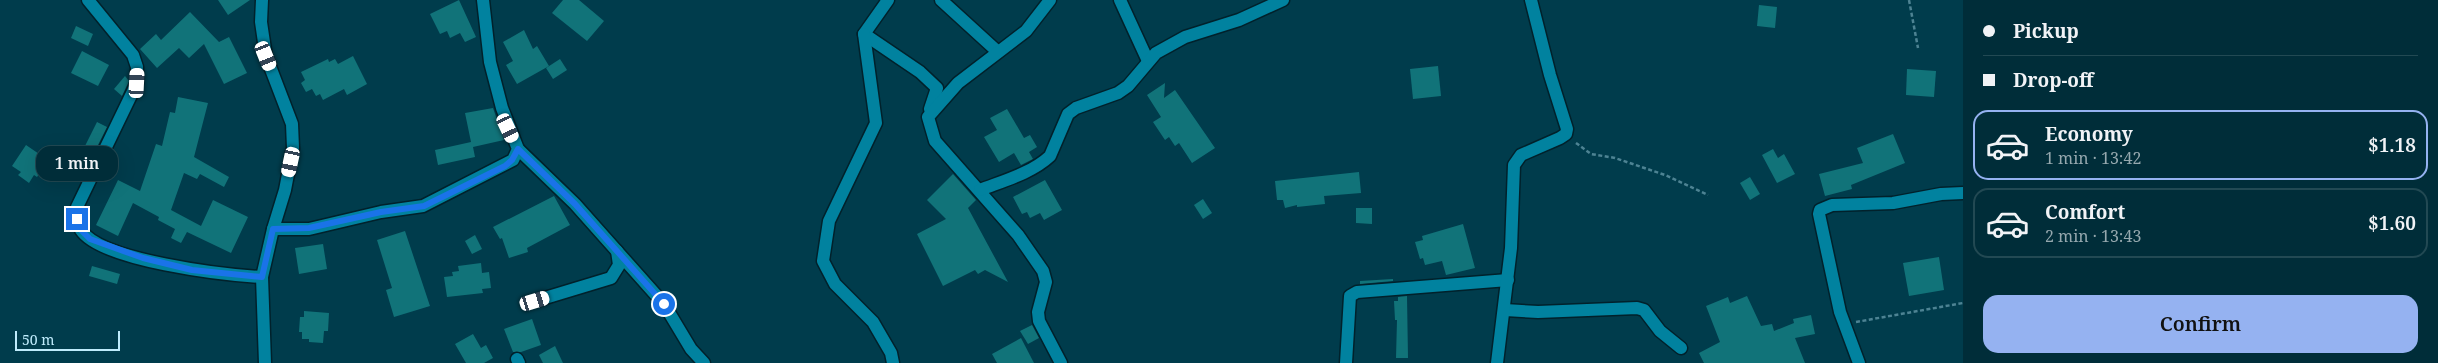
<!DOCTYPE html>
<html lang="en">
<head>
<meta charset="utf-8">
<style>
	:root { --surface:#002d39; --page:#0e3944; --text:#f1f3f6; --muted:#95a8ae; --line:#224953; --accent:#95b2f1 }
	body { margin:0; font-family:"Noto Serif",serif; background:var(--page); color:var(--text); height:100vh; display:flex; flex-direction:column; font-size:19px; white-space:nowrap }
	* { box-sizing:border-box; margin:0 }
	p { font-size:16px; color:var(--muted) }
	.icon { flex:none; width:28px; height:28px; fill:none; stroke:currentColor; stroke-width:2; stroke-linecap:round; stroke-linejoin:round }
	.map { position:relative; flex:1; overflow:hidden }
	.panel { display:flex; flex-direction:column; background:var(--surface); width:475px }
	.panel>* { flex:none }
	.top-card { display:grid; align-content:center; height:110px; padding:0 20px; background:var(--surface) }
	.scale { position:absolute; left:15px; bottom:12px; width:105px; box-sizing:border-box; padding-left:5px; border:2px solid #beebfb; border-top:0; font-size:14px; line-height:18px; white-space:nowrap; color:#beebfb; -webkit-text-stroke:4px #003c4c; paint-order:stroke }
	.end { position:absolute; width:22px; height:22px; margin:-11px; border:6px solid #1a73e8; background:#fff; box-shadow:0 0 0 2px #fff }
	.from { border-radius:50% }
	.bubble { position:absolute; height:35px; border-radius:15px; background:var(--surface); box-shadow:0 5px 20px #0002,0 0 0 1px var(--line); font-size:16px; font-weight:600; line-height:35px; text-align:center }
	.car { position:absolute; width:15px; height:30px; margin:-15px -8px; border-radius:6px; box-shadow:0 0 4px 1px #0007; background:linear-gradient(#fff 24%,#345 0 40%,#fff 0 76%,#345 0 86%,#fff 0) }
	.top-card b { display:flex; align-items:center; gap:18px; height:48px; font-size:19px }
	.top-card b+b { border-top:1px solid var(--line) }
	.top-card i { width:12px; height:12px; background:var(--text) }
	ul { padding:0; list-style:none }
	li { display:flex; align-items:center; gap:15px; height:70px; margin:0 10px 8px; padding:0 10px; border:2px solid var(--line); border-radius:15px }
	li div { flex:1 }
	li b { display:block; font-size:19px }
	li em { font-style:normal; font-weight:600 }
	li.active { border-color:var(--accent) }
	li>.icon { width:45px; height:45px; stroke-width:1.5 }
	.button { display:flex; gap:10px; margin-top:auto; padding:10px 20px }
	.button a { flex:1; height:58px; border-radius:15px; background:var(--accent); color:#111; font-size:20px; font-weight:600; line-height:58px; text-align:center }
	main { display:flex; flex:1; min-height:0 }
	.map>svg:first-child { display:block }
</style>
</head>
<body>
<main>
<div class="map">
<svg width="1963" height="363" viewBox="0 0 1963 363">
	<rect width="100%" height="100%" fill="#003c4c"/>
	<!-- building -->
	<g fill="#117379">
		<polygon points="218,0 250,0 228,15"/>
		<polygon points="459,0 476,37 465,42 460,33 450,38 447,31 440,34 430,14"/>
		<polygon points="563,0 579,0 604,21 587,41 552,13"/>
		<polygon points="1759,5 1777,7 1775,28 1757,26"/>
		<polygon points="190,12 219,42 229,37 247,73 224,84 204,44 189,58 179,48 157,68 140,49 156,34 161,40"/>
		<polygon points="76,26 93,34 88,46 71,38"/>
		<polygon points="524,30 533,49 537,46 549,66 517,84 506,65 513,61 503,42"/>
		<polygon points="82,51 109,65 98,86 71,73"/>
		<polygon points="353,56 367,84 347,95 344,89 323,100 320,94 316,96 312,89 306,92 301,83 305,80 301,72 328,59 329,62 335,59 338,64"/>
		<polygon points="560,59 567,70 553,79 546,68"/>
		<polygon points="1438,66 1441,96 1413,99 1410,69"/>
		<polygon points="1907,69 1936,71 1934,97 1906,95"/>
		<polygon points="125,76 129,81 122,96 114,89"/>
		<polygon points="1165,83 1164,98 1175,90 1215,148 1192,163 1179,143 1175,146 1169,137 1165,140 1153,122 1161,117 1147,95"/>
		<polygon points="178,97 208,103 194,157 229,177 224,187 200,174 197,179 184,173 171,210 201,226 213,200 248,217 231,253 187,232 181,243 171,238 175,229 158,220 159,217 133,203 118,236 96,225 118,180 140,191 156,144 162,146 170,112 175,113"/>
		<polygon points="493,108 504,140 473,147 475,157 438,165 435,150 471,142 465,113"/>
		<polygon points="1007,109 1024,138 1030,135 1037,147 1029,152 1033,159 1021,165 1014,153 999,162 984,137 997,130 990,118"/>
		<polygon points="97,122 107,127 89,163 79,158"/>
		<polygon points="1893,134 1905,163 1851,185 1852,189 1825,196 1819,174 1863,163 1857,148"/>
		<polygon points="26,145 45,158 41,165 44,167 37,177 34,175 29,183 18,175 21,172 12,166"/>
		<polygon points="1773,149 1778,158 1784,154 1795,174 1777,183 1762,155"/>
		<polygon points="1359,172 1361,193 1324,196 1325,204 1297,207 1297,205 1285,208 1283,200 1277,200 1275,181"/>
		<polygon points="953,174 976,200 968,208 1008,282 985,270 978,274 975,270 943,286 917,234 946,219 927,200"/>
		<polygon points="1750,177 1760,194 1750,200 1740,183"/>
		<polygon points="1045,180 1062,210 1044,220 1040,213 1030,218 1027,212 1022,214 1013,197"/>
		<polygon points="554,196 570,225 527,248 528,252 509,258 502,238 500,239 493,227"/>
		<polygon points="1203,199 1212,213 1203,219 1194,205"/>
		<polygon points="1356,208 1372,208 1372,224 1356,223"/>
		<polygon points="1463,224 1475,268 1446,275 1442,261 1425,265 1423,258 1420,259 1415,242 1423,240 1422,236"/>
		<polygon points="405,231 430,306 394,317 386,290 392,288 377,240"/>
		<polygon points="475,235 482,249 472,254 465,241"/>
		<polygon points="323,244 327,269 299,274 295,248"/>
		<polygon points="1939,257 1944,290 1909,296 1903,263"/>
		<polygon points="481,263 482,273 489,272 491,288 482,289 483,293 447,297 444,277 453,276 452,272 459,271 458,266"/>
		<polygon points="92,266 120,274 117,284 89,276"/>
		<polygon points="1393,279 1393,281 1360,284 1360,281"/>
		<polygon points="1407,296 1408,358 1396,358 1397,320 1395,320 1394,301 1398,301 1398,297"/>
		<polygon points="1747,296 1761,326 1772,324 1774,331 1794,323 1793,319 1811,315 1815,334 1795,338 1805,363 1704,363 1699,353 1720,342 1706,306 1728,297 1730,303"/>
		<polygon points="304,311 329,313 328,331 324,331 323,343 309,342 309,339 302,339 302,332 299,332 300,317 304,317"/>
		<polygon points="532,319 541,345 521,352 513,352 504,329"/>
		<polygon points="1032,325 1039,338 1028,344 1020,331"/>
		<polygon points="473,334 481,348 486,345 493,358 484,363 466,363 455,344"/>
		<polygon points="1021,338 1034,363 997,363 992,354"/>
		<polygon points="555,346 563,363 543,363 539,355"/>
	</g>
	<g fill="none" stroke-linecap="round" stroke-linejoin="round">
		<!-- street casing -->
		<g stroke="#01212b" stroke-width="15">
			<g id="street">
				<path d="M88,0L133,55L137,67V83L77,207C77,214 77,223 81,230C101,261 225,275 262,277"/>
				<polyline points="262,0 261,22 266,56 292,124 293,148 285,190 273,229 262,277 265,363"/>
				<polyline points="888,0 864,34 920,72 937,88 930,109"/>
				<polyline points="941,0 998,52"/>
				<polyline points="1050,0 1026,31 958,83 928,117 935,141 1018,235 1043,271 1046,282 1038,312 1039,321 1061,363"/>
				<polyline points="1120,0 1148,61"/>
				<polyline points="864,34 876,123 829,221 823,261 835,284 873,322 891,353 893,363"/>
				<polyline points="518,149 575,204 664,304 691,349 704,363"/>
				<path d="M980,190C1003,181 1032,173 1050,156L1068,114L1076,108L1118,93L1128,86L1156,53L1185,37L1239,20L1283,0"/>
				<polyline points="273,229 309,229 381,212 423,206 513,160 518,149 502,108 490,62 483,0"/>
				<polyline points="535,301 611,278 619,265 617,251"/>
				<polyline points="1505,310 1538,312 1637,308 1644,310 1660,331 1681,348"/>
				<polyline points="517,359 519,363"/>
				<polyline points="1346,363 1350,296 1357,292 1508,280"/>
				<polyline points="1497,363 1511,248 1514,165 1521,155 1560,138 1566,134 1567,129 1550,75 1531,0"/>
				<polyline points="1859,363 1840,312 1819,214 1820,210 1832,205 1893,203 1941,194 1963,193"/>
			</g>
		</g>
		<!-- path -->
		<g stroke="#4d8393" stroke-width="2.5" stroke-dasharray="4 2.5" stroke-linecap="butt">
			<polyline points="1909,0 1918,48"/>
			<polyline points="1576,143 1591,154 1615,158 1665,175 1708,195"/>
			<polyline points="1856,322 1963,303"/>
		</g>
		<!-- street -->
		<use href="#street" stroke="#01829f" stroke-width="12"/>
	</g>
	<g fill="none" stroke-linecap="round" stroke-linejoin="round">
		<!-- route -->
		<polyline stroke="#1a73e8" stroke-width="6" points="77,219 80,229 90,239 143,258 192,270 262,277 273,229 309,228 381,212 424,206 505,166 512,160 518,149 575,204 664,304"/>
	</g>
</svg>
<div class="scale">50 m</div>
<i class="end from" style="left:664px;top:304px"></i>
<i class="end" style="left:77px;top:219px"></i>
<div class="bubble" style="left:36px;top:146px;width:82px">1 min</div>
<i class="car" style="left:266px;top:56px;rotate:158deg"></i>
<i class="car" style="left:137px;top:83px;rotate:3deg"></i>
<i class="car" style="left:508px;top:128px;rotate:155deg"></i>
<i class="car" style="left:291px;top:162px;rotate:192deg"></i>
<i class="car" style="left:535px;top:301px;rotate:73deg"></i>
</div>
<section class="panel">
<div class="top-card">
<b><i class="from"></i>Pickup</b>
<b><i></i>Drop-off</b>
</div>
<ul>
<li class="active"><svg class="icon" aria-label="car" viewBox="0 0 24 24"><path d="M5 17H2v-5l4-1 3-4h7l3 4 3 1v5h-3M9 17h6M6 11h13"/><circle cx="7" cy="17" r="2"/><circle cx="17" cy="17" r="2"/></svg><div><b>Economy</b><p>1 min · 13:42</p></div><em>$1.18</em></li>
<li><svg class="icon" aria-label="car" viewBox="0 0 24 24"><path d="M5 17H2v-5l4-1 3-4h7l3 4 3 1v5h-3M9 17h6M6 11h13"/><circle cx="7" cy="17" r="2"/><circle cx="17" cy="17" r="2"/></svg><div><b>Comfort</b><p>2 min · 13:43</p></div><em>$1.60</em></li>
</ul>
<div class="button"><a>Confirm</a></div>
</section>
</main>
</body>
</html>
